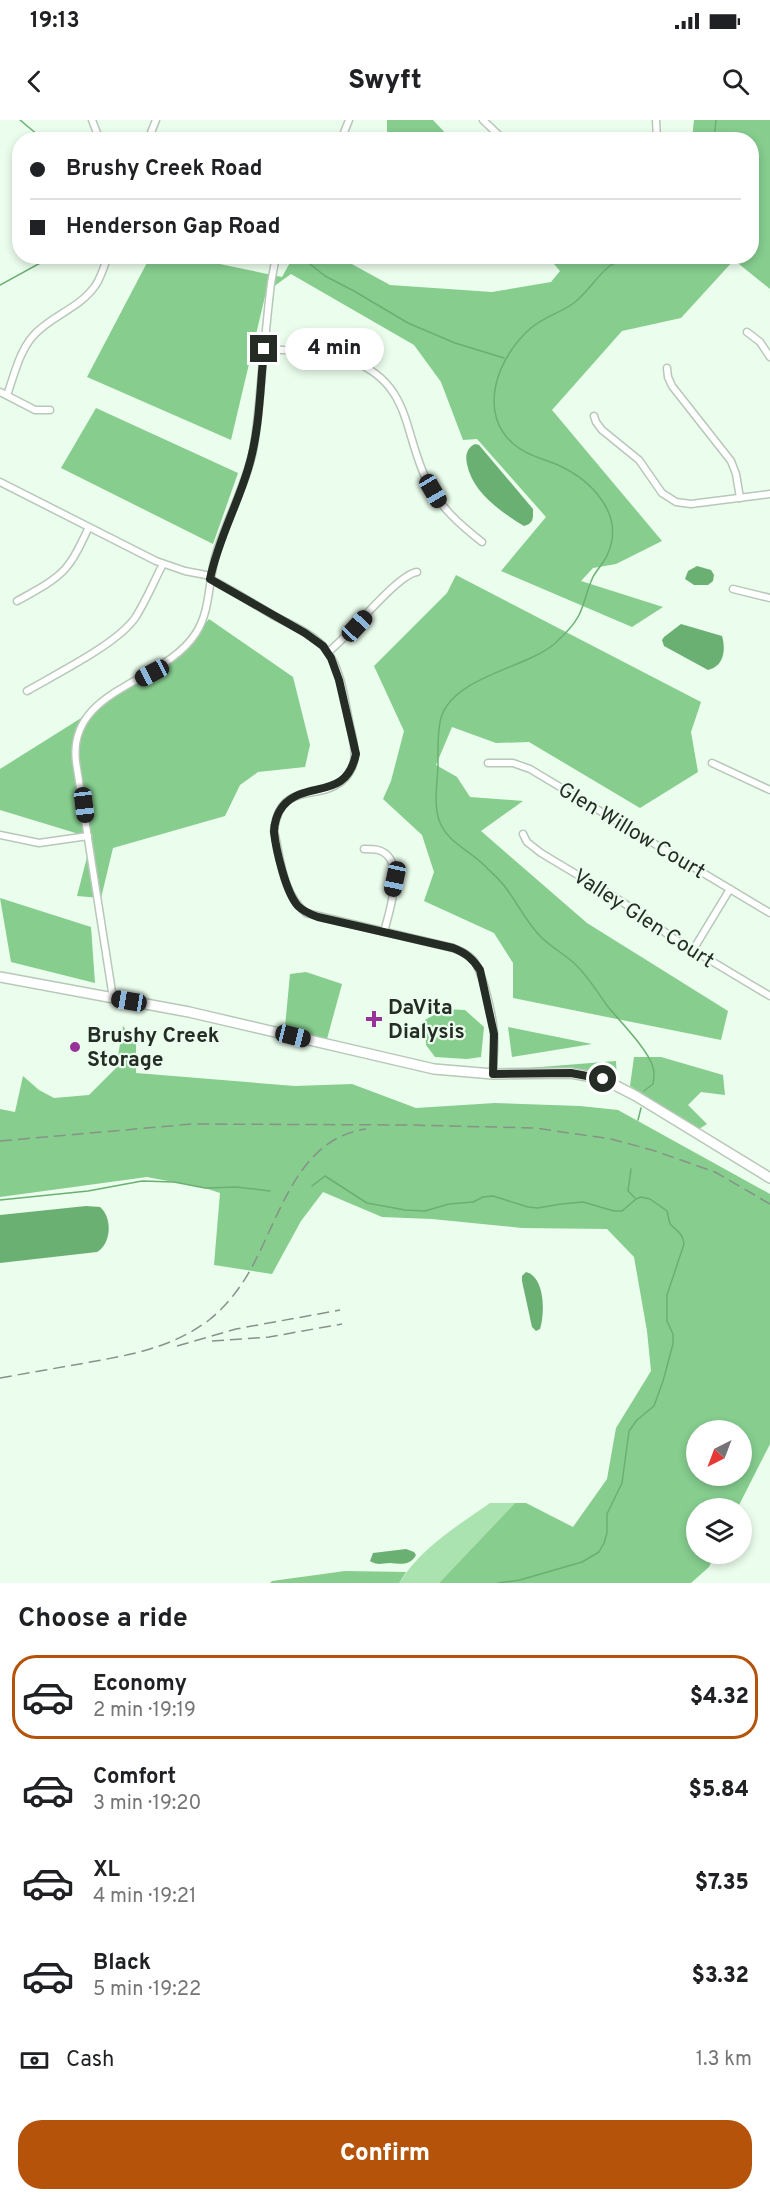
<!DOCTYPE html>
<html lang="en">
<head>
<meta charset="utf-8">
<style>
	:root { --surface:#fff; --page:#f2f2f2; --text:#202124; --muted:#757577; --line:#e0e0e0; --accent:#b45309 }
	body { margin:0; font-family:Overpass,sans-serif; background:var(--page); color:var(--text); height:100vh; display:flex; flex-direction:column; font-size:22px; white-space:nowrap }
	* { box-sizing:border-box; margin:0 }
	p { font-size:20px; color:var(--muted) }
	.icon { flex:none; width:33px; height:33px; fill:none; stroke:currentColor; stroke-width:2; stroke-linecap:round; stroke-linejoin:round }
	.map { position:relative; height:1463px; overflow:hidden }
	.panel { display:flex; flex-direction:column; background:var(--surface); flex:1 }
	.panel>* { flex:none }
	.banner { position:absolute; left:12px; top:12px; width:747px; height:132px; border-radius:24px; box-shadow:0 3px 9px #0003; display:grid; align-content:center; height:132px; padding:0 18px; background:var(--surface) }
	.needle { width:39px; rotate:222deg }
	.controls { position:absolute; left:686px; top:1300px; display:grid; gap:12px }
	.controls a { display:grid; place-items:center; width:66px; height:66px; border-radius:50%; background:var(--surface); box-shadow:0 3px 9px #0003; font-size:30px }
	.end { position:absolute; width:27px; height:27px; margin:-14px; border:8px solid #252b25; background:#fff; box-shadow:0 0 0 3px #fff }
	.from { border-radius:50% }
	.bubble { position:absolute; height:42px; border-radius:21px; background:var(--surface); box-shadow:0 3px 9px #0003; font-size:20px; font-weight:800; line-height:42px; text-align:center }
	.car { position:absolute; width:18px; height:36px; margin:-18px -9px; border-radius:8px; box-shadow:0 0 4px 2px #0007; background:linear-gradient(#222 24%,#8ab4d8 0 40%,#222 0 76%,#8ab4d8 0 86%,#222 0) }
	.banner b { display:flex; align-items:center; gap:21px; height:57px; font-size:22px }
	.banner b+b { border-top:2px solid var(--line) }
	.banner i { width:15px; height:15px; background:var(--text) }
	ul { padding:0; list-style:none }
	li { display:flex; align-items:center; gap:18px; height:84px; margin:0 12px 9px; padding:0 6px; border:3px solid transparent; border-radius:24px }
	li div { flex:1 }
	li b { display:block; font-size:22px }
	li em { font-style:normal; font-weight:800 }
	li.active { border-color:var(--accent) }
	li>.icon { width:54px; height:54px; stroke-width:1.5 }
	h2 { padding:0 18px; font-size:27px; line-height:72px }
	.pay { display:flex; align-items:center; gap:15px; height:66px; padding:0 18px; font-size:22px }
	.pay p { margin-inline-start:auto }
	.action { display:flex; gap:12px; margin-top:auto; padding:12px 18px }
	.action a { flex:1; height:69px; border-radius:24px; background:var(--accent); color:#fff; font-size:24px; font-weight:800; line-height:69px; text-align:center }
	.status { display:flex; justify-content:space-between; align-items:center; height:42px; padding:0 30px; background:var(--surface); direction:ltr }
	.status svg { height:16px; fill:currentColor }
	header { display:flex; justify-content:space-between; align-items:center; height:78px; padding:0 18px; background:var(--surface); font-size:27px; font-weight:800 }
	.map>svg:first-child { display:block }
</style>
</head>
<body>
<div class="status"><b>19:13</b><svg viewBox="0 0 49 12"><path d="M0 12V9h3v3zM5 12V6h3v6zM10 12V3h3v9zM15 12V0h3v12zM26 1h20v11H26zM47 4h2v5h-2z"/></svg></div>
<header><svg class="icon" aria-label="back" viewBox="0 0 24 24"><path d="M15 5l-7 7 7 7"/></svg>Swyft<svg class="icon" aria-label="search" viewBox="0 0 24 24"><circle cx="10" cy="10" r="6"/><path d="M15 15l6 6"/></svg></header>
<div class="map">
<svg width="770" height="1463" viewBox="0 0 770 1463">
	<rect width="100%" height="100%" fill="#ebfdec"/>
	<!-- green -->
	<path fill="#abe3b0" d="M490,1383H515L439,1463H399C421,1428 457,1406 490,1383Z"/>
	<!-- forest -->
	<g fill="#86cd8e" fill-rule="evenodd">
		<polygon points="387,0 433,0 451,19 387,19"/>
		<polygon points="694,0 770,0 770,169 734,140 681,198 622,211 552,290 662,421 616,444 593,448 581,461 663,487 632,507 501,451 546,397 477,319 463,320 441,262 414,225 291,154 266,172 231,320 87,257 150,137 195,137 210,142 282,157 292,139 289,137 339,137 390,165 492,172 551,162 560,151 548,137 752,136 752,20 692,19"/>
		<polygon points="96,288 238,353 213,424 61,348"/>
		<polygon points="456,455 701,582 691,612 698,652 640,688 529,622 496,623 452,607 436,645 457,657 470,677 523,681 481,711 587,803 728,891 721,920 513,878 513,843 494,813 424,781 434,752 422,715 383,679 391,661 404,611 374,546 447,473"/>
		<polygon points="209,499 293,557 310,625 305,647 258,652 240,665 225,696 113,728 101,778 77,776 92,718 0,690 0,649 172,541"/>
		<polygon points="0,778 91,807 95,863 11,842"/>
		<polygon points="306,852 342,864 327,919 285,907 290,854"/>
		<polygon points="444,889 465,890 484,907 481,937 467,939 435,937 426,925 425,900"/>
		<path d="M123,906L136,923V953L295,966L352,964L416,988L495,983L580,986L618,990L770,1074V1324L737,1389H696V1434H715L709,1447L691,1463H439L515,1383H526L573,1407L607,1359L616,1308L651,1251L647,1211L634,1137L607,1109L522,1108L432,1099L382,1097L323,1072L301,1101L272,1154L214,1145L220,1073L205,1068L147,1057L0,1077V989L15,992L23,956L39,970L54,978L89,975L116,948ZM696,1311H741V1356H696Z"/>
		<polygon points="508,907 592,924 512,937"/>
		<polygon points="634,937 661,937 723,955 725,975 701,972 688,985 707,1004 699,1009 630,966"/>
		<polygon points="616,941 617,959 588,950 528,948"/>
		<polygon points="345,1451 406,1452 399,1463 270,1463 272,1461"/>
	</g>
	<!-- water -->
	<g fill="#6ab073">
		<path d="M475,324L479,325L533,389C533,398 534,403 524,406C501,392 472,372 467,344C465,335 467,328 475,324Z"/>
		<polygon points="697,446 711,450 714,455 713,461 708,465 694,465 685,459 688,451"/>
		<path d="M681,504L722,516C726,530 724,546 708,550L664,526L662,520L664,517Z"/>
		<path d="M86,1086L100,1087C113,1098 111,1124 97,1132L0,1143V1095Z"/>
		<path d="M526,1152C545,1157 545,1193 540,1209L536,1211L532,1207L522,1161V1156Z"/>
		<path d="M406,1429L414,1432L416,1435C410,1446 400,1444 390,1443C382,1443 378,1446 370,1441L373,1433Z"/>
	</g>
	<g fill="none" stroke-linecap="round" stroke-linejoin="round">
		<!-- stream -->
		<g stroke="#6ab073" stroke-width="1.5">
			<polyline points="20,0 44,20"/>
			<polyline points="714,20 716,0"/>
			<polyline points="300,136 325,156 354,171 408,203 455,223 504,238"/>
			<polyline points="0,165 53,136"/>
			<path d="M644,971L653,964C654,958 655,953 653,947C648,930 621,902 609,888C597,872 589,857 574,843C563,833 549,826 539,815C526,801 517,783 506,768C500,760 493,754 486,747C470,730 447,723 439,700C433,682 438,661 438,643C438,628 437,612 441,598C453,557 523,549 553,525C562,517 574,505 579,495C585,483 587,469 593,457C597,449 605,442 608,433C625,394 591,360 558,345C544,339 528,336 516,326C475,294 498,236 531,208C545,196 563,192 575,182C588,172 599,153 611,145C623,138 637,145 649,136"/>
			<polyline points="638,1000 641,988"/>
			<polyline points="631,1049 628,1071 635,1078"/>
			<path d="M312,1066L325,1056L367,1083L405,1090L425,1091L449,1084L473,1082L483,1077L493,1076L528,1087L538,1088L561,1084L583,1082L614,1091H622L636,1079L641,1077L650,1079L667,1091L670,1104C678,1112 682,1112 684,1124L667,1175V1201L673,1214V1224L663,1261L654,1286L637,1300L629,1311L622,1363L607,1394V1413L604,1423L599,1432L582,1442L520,1460L498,1463"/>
			<polyline points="0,1080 88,1071 142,1061 174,1062 205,1068 236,1067 270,1071"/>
		</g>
		<!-- street casing -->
		<g stroke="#b7c8b8" stroke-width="9">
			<g id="street">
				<polyline points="92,0 97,13 102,20"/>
				<polyline points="483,0 504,20"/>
				<polyline points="656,0 657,20"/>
				<polyline points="148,20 156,0"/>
				<polyline points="341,20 349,0"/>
				<polyline points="472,136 483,138"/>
				<polyline points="747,212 760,222 770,237"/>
				<path d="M264,229C290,231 326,230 350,240C412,263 403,313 427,361C440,387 459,404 482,422"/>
				<polyline points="667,248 668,257 672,266 731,341 736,354 740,378"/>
				<polyline points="0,272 35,290 50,290"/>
				<path d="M7,275C14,256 19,232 33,216C50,196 79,189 95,166C101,158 104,146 108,136"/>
				<polyline points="594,296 596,302 602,310 639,340 662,373 676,382 691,384 770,374"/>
				<polyline points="0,362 156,441 185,451 211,456"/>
				<path d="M210,459C232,470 253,483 274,496C292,505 316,515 327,531C342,551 345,583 350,606C355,626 360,646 342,661C316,682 280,660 274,711C281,740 282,773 306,793L453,828C461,831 468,834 473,840C483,851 494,901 494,916C495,929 493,941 493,954"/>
				<polyline points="733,469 770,478"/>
				<path d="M17,481C33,472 52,463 65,449C76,437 82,421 89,407"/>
				<path d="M328,532C350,516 396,455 417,452"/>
				<path d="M27,571C56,554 117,524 135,498C146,481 154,461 163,444"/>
				<polyline points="488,643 513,643 530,649 770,793"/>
				<polyline points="712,643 770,670"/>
				<polyline points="523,714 527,722 541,733 621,781 673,818 770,876"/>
				<polyline points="0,715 39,723 88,716"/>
				<path d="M364,729C368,729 374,729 378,730C408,738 389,792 384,812"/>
				<polyline points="693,830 730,769"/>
				<path d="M113,878L76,642C67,568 164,564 196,513C211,490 208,460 216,434C227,399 245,367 253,331C257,309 259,286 261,263C264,230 267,197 271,163L276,136"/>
			</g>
		</g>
		<!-- secondary casing -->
		<g stroke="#b7c8b8" stroke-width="12">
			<polyline id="secondary" points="0,857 189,892 434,949 493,954 571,953 603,959 636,976 770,1058"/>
		</g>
		<!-- street -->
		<use href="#street" stroke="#fff" stroke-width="6"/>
		<!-- secondary -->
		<use href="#secondary" stroke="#fff" stroke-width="9"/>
		<!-- rail -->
		<g stroke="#879388" stroke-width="1.5" stroke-dasharray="12 6" stroke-linecap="butt">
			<polyline points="0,1021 192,1004 409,1005 535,1008 611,1019 652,1030 715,1052 770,1084"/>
			<polyline points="212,1221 269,1217 342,1204"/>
			<polyline points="177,1226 236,1209 340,1190"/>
			<path d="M0,1258C28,1253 57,1248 85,1243C130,1235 172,1228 209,1200C229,1184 245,1162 256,1139C282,1089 301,1018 366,1009"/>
		</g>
	</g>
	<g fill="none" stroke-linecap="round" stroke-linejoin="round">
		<!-- route -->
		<path stroke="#252b25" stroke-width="8" d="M264,229C260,268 260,310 248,349C237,386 218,420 210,459L305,513L323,526L331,538L339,560L356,634C346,682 306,659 283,686C277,693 274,704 274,712C276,730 286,773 298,786C304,792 310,794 318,797L453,828C466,833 473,839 480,850L494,914L493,954L571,953L603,959"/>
	</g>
	<!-- markers -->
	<g fill="#973398" stroke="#ebfdec" stroke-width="2">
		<path d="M371 890h6v6h6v6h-6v6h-6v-6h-6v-6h6z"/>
		<circle cx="75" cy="927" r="6"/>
	</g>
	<g text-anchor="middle" stroke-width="4.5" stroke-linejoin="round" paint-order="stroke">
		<!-- street labels -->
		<g font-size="21" fill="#252b25" stroke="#ebfdec">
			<text transform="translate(632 710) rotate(31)" y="7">Glen Willow Court</text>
			<text transform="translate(644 798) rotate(33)" y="7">Valley Glen Court</text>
		</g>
		<!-- poi labels -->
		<g font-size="21" font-weight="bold" fill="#252b25" stroke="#ebfdec" text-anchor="start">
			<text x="388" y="894">DaVita<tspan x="388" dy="24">Dialysis</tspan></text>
			<text x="87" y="922">Brushy Creek<tspan x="87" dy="24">Storage</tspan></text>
		</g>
	</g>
</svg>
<div class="controls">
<a><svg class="needle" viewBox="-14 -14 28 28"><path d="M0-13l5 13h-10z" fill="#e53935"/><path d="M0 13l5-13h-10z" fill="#757577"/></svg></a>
<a><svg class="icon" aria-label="layers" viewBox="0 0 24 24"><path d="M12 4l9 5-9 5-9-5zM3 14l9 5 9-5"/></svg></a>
</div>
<i class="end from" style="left:603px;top:959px"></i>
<i class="end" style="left:264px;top:229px"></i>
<div class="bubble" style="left:285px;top:208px;width:99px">4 min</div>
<i class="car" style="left:433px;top:371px;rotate:150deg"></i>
<i class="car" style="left:357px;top:506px;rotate:43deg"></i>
<i class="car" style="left:152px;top:553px;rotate:242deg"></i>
<i class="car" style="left:84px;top:685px;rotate:173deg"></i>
<i class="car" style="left:395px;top:759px;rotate:192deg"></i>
<i class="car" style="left:129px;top:881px;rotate:280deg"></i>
<i class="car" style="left:293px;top:916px;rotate:104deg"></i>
<div class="banner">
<b><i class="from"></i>Brushy Creek Road</b>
<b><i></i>Henderson Gap Road</b>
</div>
</div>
<section class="panel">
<h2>Choose a ride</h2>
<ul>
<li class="active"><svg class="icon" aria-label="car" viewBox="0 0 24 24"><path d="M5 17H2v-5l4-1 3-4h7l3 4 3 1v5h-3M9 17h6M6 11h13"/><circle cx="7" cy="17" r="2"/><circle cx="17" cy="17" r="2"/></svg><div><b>Economy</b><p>2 min · 19:19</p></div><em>$4.32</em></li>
<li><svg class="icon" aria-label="car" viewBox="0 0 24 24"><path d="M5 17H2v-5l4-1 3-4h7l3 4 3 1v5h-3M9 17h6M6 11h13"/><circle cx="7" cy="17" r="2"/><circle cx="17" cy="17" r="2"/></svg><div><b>Comfort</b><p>3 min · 19:20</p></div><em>$5.84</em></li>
<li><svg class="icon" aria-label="car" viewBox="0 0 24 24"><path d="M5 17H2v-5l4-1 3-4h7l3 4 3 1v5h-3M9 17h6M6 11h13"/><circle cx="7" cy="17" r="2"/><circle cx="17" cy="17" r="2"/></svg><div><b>XL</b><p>4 min · 19:21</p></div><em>$7.35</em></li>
<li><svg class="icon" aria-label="car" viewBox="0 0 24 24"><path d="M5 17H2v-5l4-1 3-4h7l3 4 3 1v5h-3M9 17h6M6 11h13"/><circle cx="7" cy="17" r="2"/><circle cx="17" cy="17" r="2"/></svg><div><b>Black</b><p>5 min · 19:22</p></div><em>$3.32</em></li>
</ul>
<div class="pay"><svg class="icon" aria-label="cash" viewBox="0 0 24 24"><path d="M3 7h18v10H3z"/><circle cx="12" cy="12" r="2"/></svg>Cash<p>1.3 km</p></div>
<div class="action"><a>Confirm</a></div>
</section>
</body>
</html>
